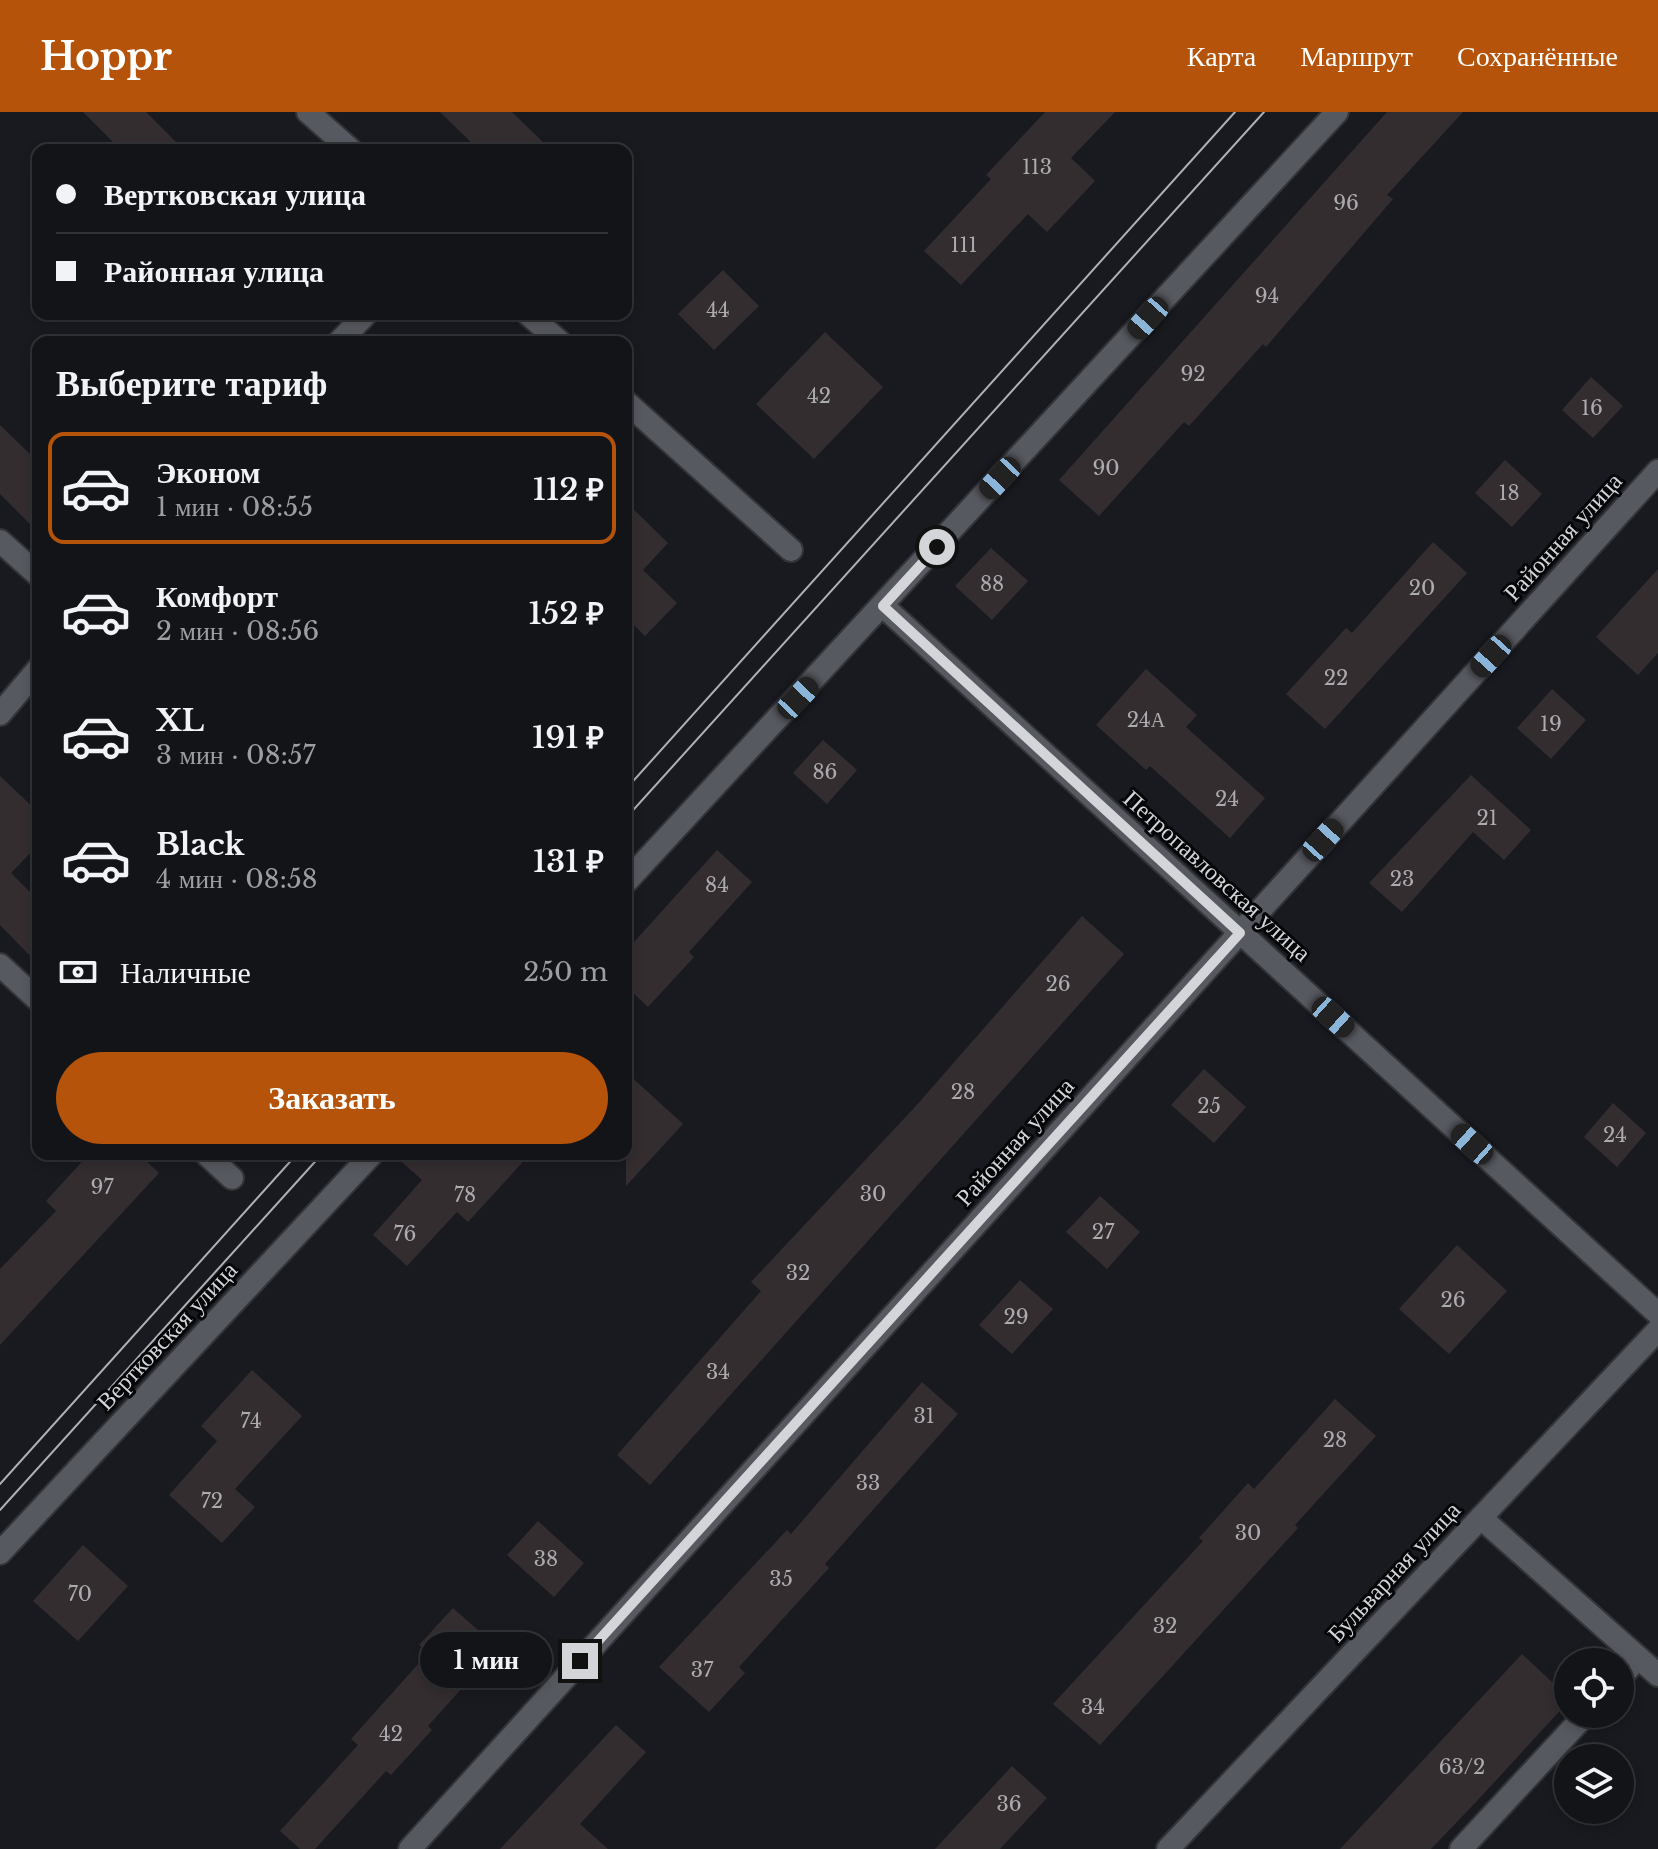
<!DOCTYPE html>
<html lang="ru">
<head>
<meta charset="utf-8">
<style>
	:root { --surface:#131418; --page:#202125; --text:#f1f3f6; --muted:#9d9ea2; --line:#323337; --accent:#b45309 }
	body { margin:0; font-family:"Libre Baskerville",serif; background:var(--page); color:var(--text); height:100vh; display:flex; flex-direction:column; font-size:30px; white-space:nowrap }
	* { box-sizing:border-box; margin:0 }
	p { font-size:26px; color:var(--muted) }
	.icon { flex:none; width:44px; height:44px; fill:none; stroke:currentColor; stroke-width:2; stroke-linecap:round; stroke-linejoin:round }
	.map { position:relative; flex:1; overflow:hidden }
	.drawer { position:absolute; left:32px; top:224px; width:600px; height:824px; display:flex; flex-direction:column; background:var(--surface); border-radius:16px; box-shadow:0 4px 12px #0003,0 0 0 2px var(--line) }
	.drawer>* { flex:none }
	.banner { position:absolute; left:32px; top:32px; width:600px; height:176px; border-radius:16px; box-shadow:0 4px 12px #0003,0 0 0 2px var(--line); display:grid; align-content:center; height:176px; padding:0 24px; background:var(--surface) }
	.buttons { position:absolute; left:1554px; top:1536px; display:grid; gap:16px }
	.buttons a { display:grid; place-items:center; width:80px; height:80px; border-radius:50%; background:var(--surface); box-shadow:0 4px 12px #0003,0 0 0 2px var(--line); font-size:40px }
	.end { position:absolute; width:36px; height:36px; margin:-18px; border:10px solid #d4d5d9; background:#111; box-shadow:0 0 0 4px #111 }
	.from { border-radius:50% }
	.bubble { position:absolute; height:56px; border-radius:28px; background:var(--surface); box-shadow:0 4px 12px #0003,0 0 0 2px var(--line); font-size:26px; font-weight:600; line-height:56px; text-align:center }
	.car { position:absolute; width:24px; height:48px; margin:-24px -12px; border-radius:10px; box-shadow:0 0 6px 2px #0007; background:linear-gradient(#222 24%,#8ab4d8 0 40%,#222 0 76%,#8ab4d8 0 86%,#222 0) }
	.banner b { display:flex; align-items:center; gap:28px; height:76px; font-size:30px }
	.banner b+b { border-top:2px solid var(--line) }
	.banner i { width:20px; height:20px; background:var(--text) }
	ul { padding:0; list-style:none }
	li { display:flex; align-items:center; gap:24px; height:112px; margin:0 16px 12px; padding:0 8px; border:4px solid transparent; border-radius:16px }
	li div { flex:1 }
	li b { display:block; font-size:30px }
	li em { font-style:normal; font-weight:600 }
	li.on { border-color:var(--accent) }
	li>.icon { width:72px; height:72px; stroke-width:1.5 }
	h2 { padding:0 24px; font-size:36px; line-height:96px }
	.pay { display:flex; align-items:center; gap:20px; height:88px; padding:0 24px; font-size:30px }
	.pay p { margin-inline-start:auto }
	.primary-button { display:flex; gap:16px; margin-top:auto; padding:16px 24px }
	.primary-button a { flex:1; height:92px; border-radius:48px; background:var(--accent); color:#fff; font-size:32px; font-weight:600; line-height:92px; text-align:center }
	header { display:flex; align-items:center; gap:48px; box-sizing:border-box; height:112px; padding:0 40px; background:var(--accent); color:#fff }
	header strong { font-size:38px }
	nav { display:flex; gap:44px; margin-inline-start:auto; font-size:28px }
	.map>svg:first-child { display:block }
</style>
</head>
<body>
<header>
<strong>Hoppr</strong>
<nav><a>Карта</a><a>Маршрут</a><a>Сохранённые</a></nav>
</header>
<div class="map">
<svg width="1658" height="1737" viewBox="0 0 1658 1737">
	<rect width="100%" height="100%" fill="#191a20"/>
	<!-- building -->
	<g fill="#342d30">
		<polygon points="83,0 146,0 184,38 121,38"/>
		<polygon points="440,0 512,0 551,38 479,38"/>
		<polygon points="1045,0 1115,0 1071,46 1095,69 1047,120 1028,102 961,173 924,139 991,67 986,63"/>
		<polygon points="1387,0 1463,0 1387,83 1393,87 1266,235 1263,232 1189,314 1184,310 1099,404 1059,368"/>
		<polygon points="723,158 759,194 714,238 678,202"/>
		<polygon points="825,220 883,275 814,347 756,292"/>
		<polygon points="1591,265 1623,294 1593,326 1562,298"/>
		<polygon points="0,313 38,350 38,420 0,382"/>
		<polygon points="1505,348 1542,382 1512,415 1475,381"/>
		<polygon points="626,390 668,431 643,458 677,491 645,524 626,505"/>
		<polygon points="1433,430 1467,461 1325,617 1286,582 1346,516 1352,521"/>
		<polygon points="991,436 1028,469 992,508 955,474"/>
		<polygon points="1658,457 1658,541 1638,563 1596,525"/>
		<polygon points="1146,557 1197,603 1186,615 1265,686 1230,726 1150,654 1146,658 1096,613"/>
		<polygon points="1552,577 1586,608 1551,647 1517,616"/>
		<polygon points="823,628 857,658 827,692 793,661"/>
		<polygon points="1471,663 1531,718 1504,748 1473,720 1402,800 1369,771"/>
		<polygon points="0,664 38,700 38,733 11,761 38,788 38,852 0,813"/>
		<polygon points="717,738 752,770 689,840 694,845 648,895 626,874 626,839"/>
		<polygon points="1082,804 1124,842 650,1373 617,1343 761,1179 751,1170 915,995"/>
		<polygon points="1204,957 1246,995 1214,1031 1171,993"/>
		<polygon points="626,960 683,1012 626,1074"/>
		<polygon points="1613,991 1646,1021 1617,1055 1584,1025"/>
		<polygon points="89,1042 139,1042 159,1061 0,1233 0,1157 56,1099 46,1089"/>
		<polygon points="393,1042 530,1042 468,1110 457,1100 407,1154 373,1123 422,1068"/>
		<polygon points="1100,1084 1140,1120 1107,1157 1066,1120"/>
		<polygon points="1457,1133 1507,1179 1449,1242 1399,1197"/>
		<polygon points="1020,1168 1053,1197 1012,1242 979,1213"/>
		<polygon points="252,1258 302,1304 235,1377 255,1395 222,1431 169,1383 217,1329 201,1314"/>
		<polygon points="922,1270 958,1302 825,1452 829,1456 739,1555 745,1561 709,1600 659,1555 787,1418 791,1422"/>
		<polygon points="1335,1287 1376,1324 1295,1413 1298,1416 1100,1633 1053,1592 1203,1429 1199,1426 1248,1371 1254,1377"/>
		<polygon points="538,1409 584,1451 554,1485 507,1443"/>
		<polygon points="83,1433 128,1474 78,1529 33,1489"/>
		<polygon points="453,1496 498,1536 428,1614 432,1618 391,1663 386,1659 315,1737 300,1737 280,1719 358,1633 351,1627 428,1541 419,1533"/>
		<polygon points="1522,1542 1568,1585 1568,1590 1477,1689 1431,1737 1340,1737"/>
		<polygon points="616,1613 646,1640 580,1712 608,1737 500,1737"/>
		<polygon points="1012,1654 1047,1686 1000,1737 935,1737"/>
	</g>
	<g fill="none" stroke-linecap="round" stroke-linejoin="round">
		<!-- service casing -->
		<g stroke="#333438" stroke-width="26">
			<g id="service">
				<polyline points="1481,1406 1658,1563"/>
				<polyline points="1620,1566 1638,1546"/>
				<polyline points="1461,1737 1586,1602"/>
			</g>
		</g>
		<!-- minor casing -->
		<g stroke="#333438" stroke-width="26">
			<g id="minor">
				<polyline points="308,0 351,38"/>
				<polyline points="528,202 560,230"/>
				<polyline points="339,230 366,202"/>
				<polyline points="626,290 791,438"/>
				<polyline points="0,429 38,463"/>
				<polyline points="883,494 1658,1202"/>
				<polyline points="0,602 38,557"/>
				<polyline points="626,770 1337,0"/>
				<polyline points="0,853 38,888"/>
				<polyline points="206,1042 232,1066"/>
				<polyline points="0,1441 372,1042"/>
				<polyline points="410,1737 1658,359"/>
				<polyline points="1168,1737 1658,1218"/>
			</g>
		</g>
		<!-- service -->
		<use href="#service" stroke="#575960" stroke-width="22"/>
		<!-- minor -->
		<use href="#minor" stroke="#575960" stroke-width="22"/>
		<!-- tram -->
		<g stroke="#afb0b5" stroke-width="2">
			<polyline points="626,677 1235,0"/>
			<polyline points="626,706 1264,0"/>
			<polyline points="0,1372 297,1042"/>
			<polyline points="0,1398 322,1042"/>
		</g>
	</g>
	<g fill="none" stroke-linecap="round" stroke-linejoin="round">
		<!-- route -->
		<polyline stroke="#d4d5d9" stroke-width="10" points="580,1549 1240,821 883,494 937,435"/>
	</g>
	<g text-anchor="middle" stroke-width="6" stroke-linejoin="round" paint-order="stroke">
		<!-- number labels -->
		<g font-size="20" fill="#acabaf">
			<text x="1037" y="62">113</text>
			<text x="1346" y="98">96</text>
			<text x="964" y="140">111</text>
			<text x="1267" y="191">94</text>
			<text x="718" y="205">44</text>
			<text x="1193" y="269">92</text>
			<text x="819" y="291">42</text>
			<text x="1592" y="303">16</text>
			<text x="1106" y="363">90</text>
			<text x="1509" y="388">18</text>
			<text x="992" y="479">88</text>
			<text x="1422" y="483">20</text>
			<text x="1336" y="573">22</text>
			<text x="1146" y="615">24А</text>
			<text x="1551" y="619">19</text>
			<text x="825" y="667">86</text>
			<text x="1227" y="694">24</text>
			<text x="1487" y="713">21</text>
			<text x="1402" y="774">23</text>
			<text x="717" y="780">84</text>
			<text x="1058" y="879">26</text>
			<text x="963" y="987">28</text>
			<text x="1209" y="1001">25</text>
			<text x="1615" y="1030">24</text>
			<text x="102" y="1082">97</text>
			<text x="873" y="1089">30</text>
			<text x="465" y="1090">78</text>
			<text x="1103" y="1127">27</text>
			<text x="405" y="1129">76</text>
			<text x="798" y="1168">32</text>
			<text x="1453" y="1195">26</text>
			<text x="1016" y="1212">29</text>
			<text x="718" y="1267">34</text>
			<text x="924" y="1311">31</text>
			<text x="251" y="1316">74</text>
			<text x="1335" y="1335">28</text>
			<text x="868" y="1378">33</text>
			<text x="212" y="1396">72</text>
			<text x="1248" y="1428">30</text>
			<text x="546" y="1454">38</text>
			<text x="781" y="1474">35</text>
			<text x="80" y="1489">70</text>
			<text x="1165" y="1521">32</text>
			<text x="702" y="1565">37</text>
			<text x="1093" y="1602">34</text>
			<text x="391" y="1629">42</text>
			<text x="1462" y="1662">63/2</text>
			<text x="1009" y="1699">36</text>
		</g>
		<!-- street labels -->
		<g font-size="24" fill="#d4d5d9" stroke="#050608">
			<text transform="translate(1563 425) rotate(-48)" y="8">Районная улица</text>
			<text transform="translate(1217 764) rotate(42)" y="8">Петропавловская улица</text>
			<text transform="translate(1015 1030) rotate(-48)" y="8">Районная улица</text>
			<text transform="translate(167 1224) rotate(-47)" y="8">Вертковская улица</text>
			<text transform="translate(1394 1460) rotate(-47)" y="8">Бульварная улица</text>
		</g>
	</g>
</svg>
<div class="buttons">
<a><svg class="icon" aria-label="locate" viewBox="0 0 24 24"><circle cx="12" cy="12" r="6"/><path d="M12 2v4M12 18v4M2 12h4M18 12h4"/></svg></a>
<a><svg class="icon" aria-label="layers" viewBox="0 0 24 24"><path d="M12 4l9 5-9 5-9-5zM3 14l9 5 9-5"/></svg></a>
</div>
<i class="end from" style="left:937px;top:435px"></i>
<i class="end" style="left:580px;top:1549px"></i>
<div class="bubble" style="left:420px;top:1520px;width:132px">1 мин</div>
<i class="car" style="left:1148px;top:206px;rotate:222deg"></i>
<i class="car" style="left:1000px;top:366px;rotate:223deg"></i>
<i class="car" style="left:1491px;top:544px;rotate:222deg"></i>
<i class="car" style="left:798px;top:586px;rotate:43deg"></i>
<i class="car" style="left:1323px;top:728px;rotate:42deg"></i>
<i class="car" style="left:1333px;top:905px;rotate:132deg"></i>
<i class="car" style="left:1472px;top:1032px;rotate:312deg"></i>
<div class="banner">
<b><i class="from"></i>Вертковская улица</b>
<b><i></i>Районная улица</b>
</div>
<section class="drawer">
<h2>Выберите тариф</h2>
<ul>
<li class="on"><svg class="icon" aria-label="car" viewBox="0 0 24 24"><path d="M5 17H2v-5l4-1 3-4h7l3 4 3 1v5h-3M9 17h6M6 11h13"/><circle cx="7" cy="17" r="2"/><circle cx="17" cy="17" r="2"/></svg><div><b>Эконом</b><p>1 мин · 08:55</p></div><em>112 ₽</em></li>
<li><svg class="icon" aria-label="car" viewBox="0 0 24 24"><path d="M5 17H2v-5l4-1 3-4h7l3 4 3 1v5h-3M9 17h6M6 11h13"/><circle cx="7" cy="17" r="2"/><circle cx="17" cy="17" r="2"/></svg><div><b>Комфорт</b><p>2 мин · 08:56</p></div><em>152 ₽</em></li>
<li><svg class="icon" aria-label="car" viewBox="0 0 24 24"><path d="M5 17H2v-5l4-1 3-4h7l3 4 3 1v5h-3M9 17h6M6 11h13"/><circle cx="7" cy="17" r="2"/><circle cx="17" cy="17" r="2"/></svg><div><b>XL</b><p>3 мин · 08:57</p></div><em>191 ₽</em></li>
<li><svg class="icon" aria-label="car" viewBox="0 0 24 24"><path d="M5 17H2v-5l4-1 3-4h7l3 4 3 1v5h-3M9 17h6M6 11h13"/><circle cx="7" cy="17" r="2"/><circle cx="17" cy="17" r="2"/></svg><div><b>Black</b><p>4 мин · 08:58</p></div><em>131 ₽</em></li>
</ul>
<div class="pay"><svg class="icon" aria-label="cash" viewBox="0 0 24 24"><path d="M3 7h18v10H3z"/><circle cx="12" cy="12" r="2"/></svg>Наличные<p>250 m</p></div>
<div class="primary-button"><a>Заказать</a></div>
</section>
</div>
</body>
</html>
